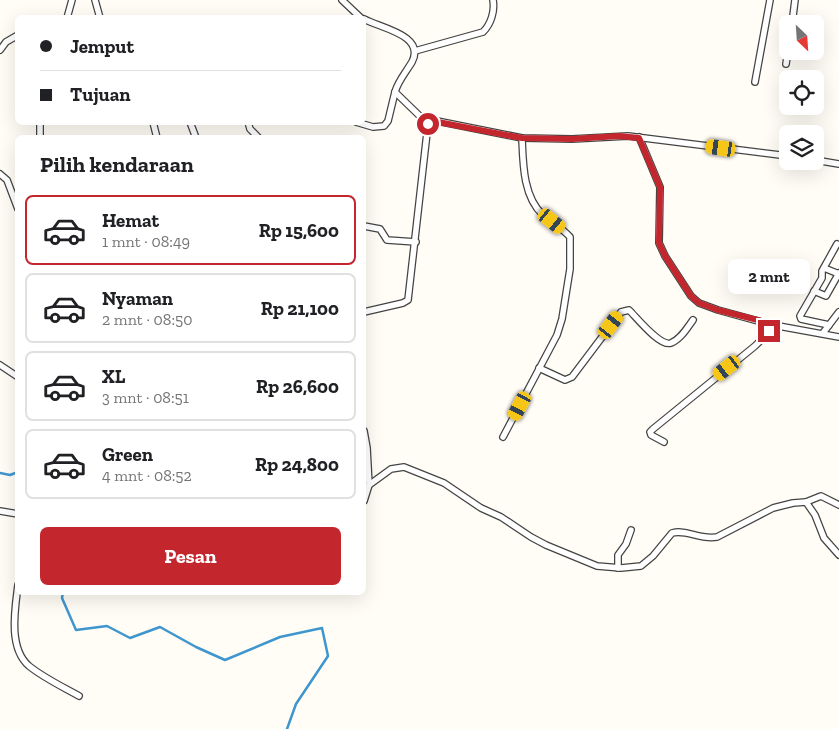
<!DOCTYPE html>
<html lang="id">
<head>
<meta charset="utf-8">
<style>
	:root { --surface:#fff; --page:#f2f2f2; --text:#202124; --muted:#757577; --line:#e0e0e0; --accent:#c4262e }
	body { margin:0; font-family:"Zilla Slab",serif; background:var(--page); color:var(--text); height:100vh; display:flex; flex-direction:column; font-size:19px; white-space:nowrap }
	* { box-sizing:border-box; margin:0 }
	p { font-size:16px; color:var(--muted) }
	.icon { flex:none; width:28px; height:28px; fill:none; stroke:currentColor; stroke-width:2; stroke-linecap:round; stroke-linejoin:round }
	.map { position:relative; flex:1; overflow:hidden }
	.details { position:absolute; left:15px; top:135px; width:351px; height:460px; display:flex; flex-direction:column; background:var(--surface); border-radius:8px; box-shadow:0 5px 20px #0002 }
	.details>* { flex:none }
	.top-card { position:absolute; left:15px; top:15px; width:351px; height:110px; border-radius:8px; box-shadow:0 5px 20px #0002; display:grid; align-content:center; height:110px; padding:0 25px; background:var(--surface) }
	.needle { width:32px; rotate:155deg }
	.tools { position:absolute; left:779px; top:15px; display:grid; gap:10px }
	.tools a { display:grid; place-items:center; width:45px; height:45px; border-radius:8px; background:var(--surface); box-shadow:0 5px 20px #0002; font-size:25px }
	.end { position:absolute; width:22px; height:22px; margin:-11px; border:6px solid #c4262e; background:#fff; box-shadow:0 0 0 2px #fff }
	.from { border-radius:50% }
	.bubble { position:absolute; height:35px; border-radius:8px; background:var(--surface); box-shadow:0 5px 20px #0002; font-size:16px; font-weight:800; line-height:35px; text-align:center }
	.car { position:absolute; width:15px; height:30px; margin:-15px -8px; border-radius:6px; box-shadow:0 0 4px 1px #0007; background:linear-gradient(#f5c518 24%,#345 0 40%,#f5c518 0 76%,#345 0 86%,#f5c518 0) }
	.top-card b { display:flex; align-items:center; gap:18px; height:48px; font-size:19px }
	.top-card b+b { border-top:1px solid var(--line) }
	.top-card i { width:12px; height:12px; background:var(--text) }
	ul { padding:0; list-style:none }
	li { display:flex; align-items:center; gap:15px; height:70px; margin:0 10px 8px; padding:0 15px; border:2px solid var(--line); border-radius:8px }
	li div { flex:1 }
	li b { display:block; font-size:19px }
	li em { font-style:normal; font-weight:800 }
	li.current { border-color:var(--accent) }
	li>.icon { width:45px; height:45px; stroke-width:1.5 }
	h2 { padding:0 25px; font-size:22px; line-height:60px }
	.cta { display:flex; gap:10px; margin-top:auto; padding:10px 25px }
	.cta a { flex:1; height:58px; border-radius:8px; background:var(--accent); color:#fff; font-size:20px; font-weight:800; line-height:58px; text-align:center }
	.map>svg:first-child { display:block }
</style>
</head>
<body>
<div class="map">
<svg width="839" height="729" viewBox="0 0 839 729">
	<rect width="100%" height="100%" fill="#fffdf5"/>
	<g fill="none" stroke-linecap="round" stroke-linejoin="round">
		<!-- stream -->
		<g stroke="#3f96cf" stroke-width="2.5">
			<polyline points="0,473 10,475 18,472"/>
			<polyline points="63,592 62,598 76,630 107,626 130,638 160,627 196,647 225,660 280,637 322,628 328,656 296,704 287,729"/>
		</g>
		<!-- street casing -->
		<g stroke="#444" stroke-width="8">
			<g id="street">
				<polyline points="95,0 100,18"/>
				<polyline points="342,0 361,18"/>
				<polyline points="67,18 72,0"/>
				<path d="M364,19C380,28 426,35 412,62C406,72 398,81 395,92L428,124L437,121L522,138L572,139L628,136L788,156"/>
				<polyline points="792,24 795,0"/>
				<polyline points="0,50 6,42 18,35"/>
				<path d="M415,51L483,32C491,24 495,11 493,0"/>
				<polyline points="786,64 788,51"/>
				<polyline points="755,82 770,0"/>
				<polyline points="153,122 157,138"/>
				<polyline points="190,122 196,138"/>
				<polyline points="248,122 250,129 259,138"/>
				<polyline points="356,122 373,127 384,126 388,121 395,92"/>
				<polyline points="639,137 660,187 659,243 665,256 691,296 699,303 718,310 773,325 839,337"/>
				<polyline points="40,138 40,122"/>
				<polyline points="815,160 839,164"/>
				<polyline points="0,174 7,180 18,209"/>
				<polyline points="364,226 380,229 387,240 416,242"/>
				<polyline points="824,268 839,274"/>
				<polyline points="814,291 826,296 839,273"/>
				<polyline points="364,312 403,303 408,300 428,124"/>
				<polyline points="829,325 801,319 800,316 822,278 822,271 837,244"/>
				<polyline points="823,333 839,312"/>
				<polyline points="0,365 18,377"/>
				<path d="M539,368L565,380L572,377L621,312L629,310C637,318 660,347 671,343C681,339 687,328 693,320"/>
				<polyline points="364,431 367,448 369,485"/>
				<path d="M503,437L557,335L562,319L570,269V237C562,228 551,222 543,215C523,197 523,163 522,138"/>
				<polyline points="664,442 651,435 650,432 653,429 755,346 764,337 773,325"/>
				<path d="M364,501L369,485L391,469L404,467L444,483L481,508L501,517L531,537L546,545L597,566L621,568L641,566L653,556L672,533C687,529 699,540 717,537L773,508L793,503L806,502L815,515L824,538L839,555"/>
				<polyline points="806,502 821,496 839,505"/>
				<polyline points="0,511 18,514"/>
				<polyline points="618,568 618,555 626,544 631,530"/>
				<path d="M18,585C15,609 8,648 29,666C44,678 63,687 79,696"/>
			</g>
		</g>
		<!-- street -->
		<use href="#street" stroke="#fff" stroke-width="5.5"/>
	</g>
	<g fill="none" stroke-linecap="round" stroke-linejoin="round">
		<!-- route -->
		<polyline stroke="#c4262e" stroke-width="6" points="428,124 438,122 522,138 572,139 619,136 639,138 660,187 659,243 665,256 691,296 699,303 718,310 773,324 769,331"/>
	</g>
</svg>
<div class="tools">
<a><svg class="needle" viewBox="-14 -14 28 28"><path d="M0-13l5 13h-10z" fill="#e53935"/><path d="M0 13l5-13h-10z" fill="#757577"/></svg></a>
<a><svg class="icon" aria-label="locate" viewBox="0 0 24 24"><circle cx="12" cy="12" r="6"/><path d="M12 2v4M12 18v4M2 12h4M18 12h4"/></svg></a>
<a><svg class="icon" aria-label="layers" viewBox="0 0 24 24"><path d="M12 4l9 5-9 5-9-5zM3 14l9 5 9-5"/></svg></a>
</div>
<i class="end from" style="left:428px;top:124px"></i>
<i class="end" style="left:769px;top:331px"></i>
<div class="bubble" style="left:728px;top:259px;width:82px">2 mnt</div>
<i class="car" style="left:721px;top:148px;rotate:278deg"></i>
<i class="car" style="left:552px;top:221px;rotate:129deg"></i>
<i class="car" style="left:611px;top:325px;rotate:37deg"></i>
<i class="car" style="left:727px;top:368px;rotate:232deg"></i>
<i class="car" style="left:520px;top:406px;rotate:208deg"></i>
<div class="top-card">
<b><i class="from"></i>Jemput</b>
<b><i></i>Tujuan</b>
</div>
<section class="details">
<h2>Pilih kendaraan</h2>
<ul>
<li class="current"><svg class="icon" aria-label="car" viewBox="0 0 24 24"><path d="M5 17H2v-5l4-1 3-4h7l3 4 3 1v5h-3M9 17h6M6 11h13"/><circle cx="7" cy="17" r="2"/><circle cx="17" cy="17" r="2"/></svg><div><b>Hemat</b><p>1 mnt · 08:49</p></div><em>Rp 15,600</em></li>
<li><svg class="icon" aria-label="car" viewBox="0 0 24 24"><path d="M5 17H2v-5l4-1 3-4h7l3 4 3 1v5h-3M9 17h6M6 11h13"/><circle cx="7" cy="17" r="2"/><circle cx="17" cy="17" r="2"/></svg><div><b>Nyaman</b><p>2 mnt · 08:50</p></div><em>Rp 21,100</em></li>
<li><svg class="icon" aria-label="car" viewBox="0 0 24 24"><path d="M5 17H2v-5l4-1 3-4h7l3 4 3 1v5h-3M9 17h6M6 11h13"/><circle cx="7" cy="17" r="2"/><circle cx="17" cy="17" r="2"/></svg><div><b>XL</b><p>3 mnt · 08:51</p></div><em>Rp 26,600</em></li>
<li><svg class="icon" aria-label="car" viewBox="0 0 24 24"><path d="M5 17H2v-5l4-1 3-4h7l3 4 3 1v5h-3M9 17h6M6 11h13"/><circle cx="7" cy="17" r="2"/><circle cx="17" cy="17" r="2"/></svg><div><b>Green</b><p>4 mnt · 08:52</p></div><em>Rp 24,800</em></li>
</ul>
<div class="cta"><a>Pesan</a></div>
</section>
</div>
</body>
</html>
